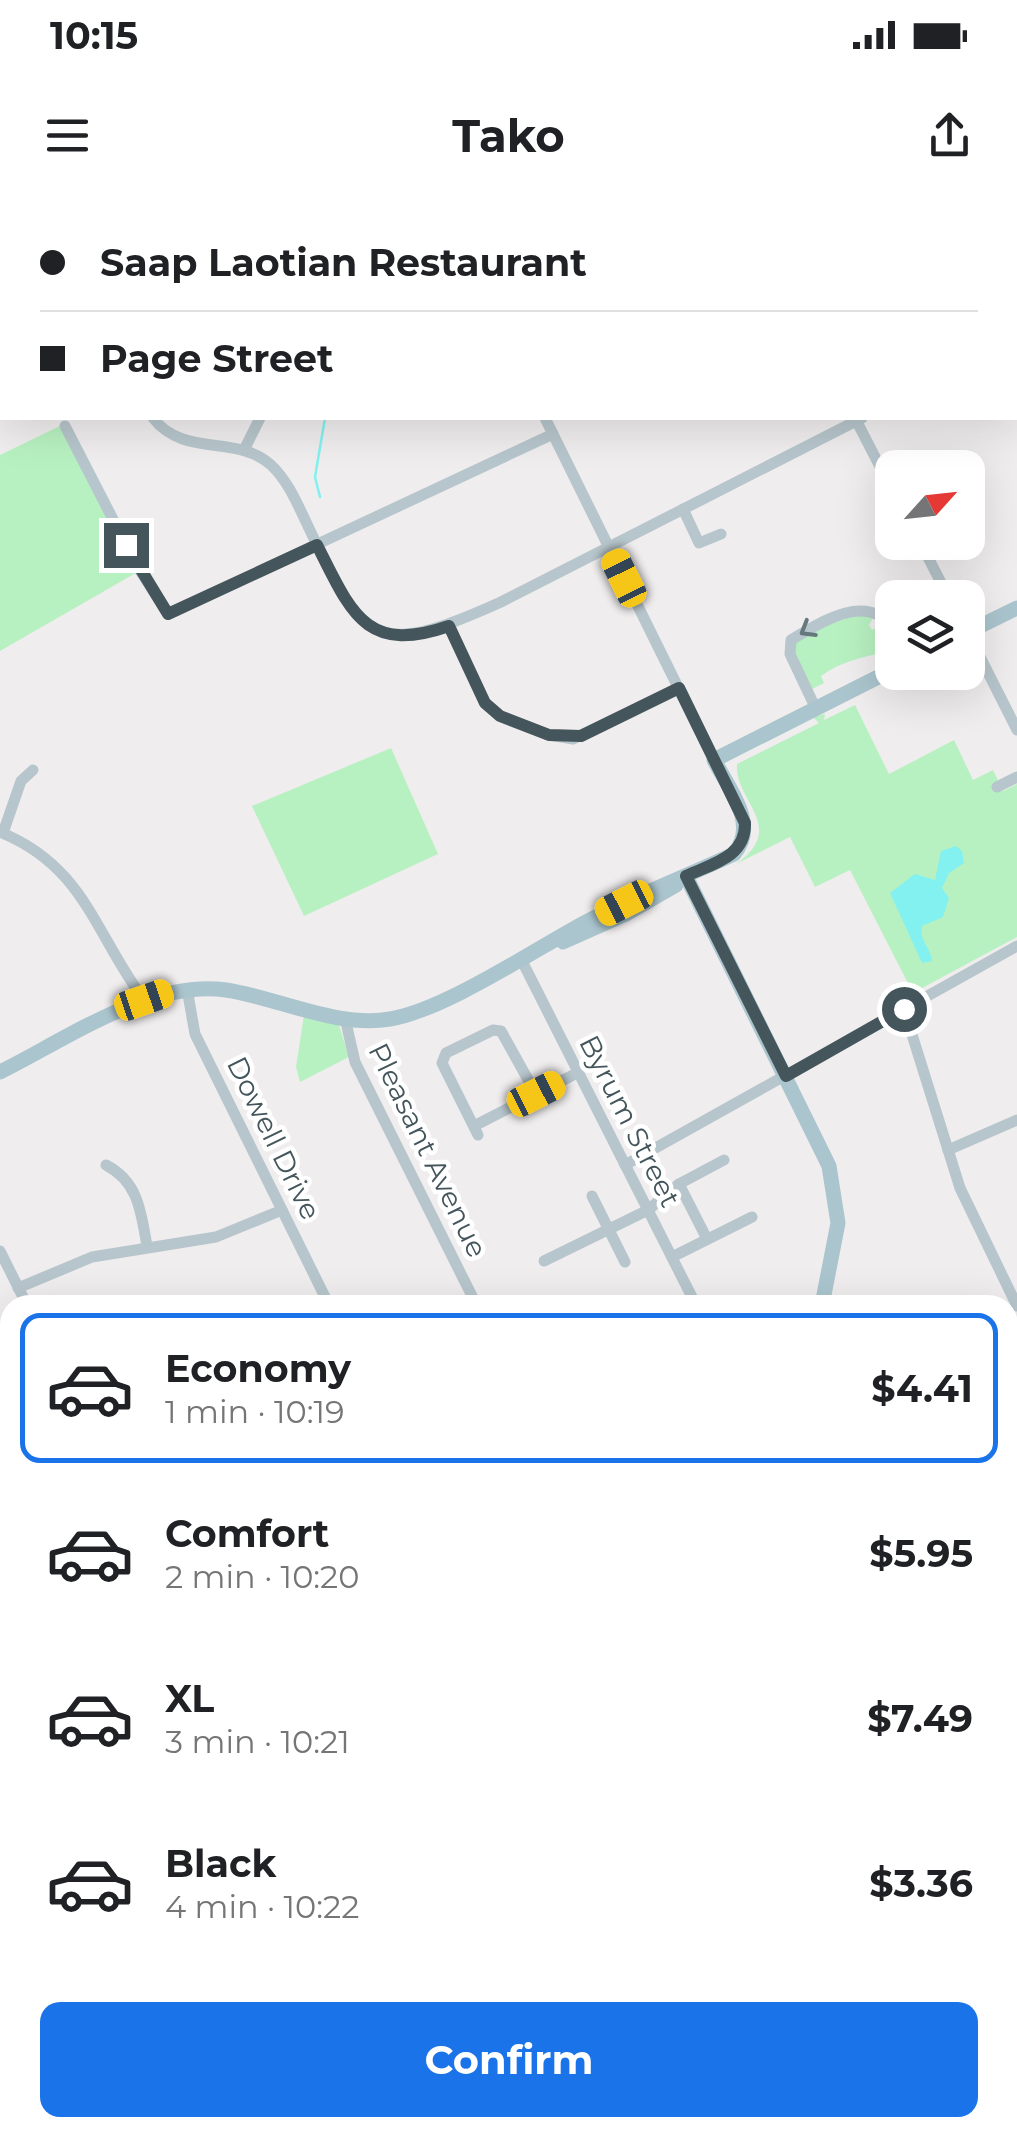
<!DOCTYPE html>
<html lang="en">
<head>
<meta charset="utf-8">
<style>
	:root { --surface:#fff; --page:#f6f6f6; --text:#202124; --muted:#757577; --line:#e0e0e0; --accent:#1a73e8 }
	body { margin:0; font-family:Montserrat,sans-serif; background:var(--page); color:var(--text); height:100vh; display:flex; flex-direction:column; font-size:38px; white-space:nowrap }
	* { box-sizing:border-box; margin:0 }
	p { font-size:32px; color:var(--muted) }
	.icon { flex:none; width:55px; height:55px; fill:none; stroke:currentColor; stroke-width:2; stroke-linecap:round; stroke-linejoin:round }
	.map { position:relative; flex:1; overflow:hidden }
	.panel { position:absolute; left:0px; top:1095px; width:1018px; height:842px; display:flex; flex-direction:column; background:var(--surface); border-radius:30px 30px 0 0; box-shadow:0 10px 40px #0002 }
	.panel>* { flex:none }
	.hud { position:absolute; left:0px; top:0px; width:1018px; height:220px; box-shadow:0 10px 40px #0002; display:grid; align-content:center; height:220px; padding:0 40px; background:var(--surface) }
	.needle { width:65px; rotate:63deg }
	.buttons { position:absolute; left:875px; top:250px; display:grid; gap:20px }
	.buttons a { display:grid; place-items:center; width:110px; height:110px; border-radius:20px; background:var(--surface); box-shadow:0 10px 40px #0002; font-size:50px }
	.end { position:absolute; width:45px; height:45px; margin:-22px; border:12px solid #44565c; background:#fff; box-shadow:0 0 0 5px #fff }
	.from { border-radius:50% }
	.car { position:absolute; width:30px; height:60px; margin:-30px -15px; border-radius:12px; box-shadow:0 0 8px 2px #0007; background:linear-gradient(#f5c518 24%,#345 0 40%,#f5c518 0 76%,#345 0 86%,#f5c518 0) }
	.hud b { display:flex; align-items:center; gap:35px; height:95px; font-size:38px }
	.hud b+b { border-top:2px solid var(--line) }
	.hud i { width:25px; height:25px; background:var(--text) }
	ul { padding:18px 0 0; list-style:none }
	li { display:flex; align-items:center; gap:30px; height:150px; margin:0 20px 15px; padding:0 20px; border:5px solid transparent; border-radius:20px }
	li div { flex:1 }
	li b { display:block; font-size:38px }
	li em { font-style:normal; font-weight:700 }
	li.on { border-color:var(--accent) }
	li>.icon { width:90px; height:90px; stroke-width:1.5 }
	.button { display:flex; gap:20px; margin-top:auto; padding:20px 40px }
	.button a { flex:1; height:115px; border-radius:20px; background:var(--accent); color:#fff; font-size:40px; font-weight:700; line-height:115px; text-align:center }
	.status { display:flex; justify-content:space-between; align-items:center; height:70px; padding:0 50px; background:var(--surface); direction:ltr }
	.status svg { height:28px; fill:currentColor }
	header { display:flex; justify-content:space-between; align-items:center; height:130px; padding:0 40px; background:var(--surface); font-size:45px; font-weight:700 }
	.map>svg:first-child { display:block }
</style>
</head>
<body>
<div class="status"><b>10:15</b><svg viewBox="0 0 49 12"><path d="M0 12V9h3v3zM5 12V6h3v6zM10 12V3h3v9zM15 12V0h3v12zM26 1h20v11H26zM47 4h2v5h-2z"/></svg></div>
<header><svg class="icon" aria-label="menu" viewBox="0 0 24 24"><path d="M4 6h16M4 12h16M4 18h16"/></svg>Tako<svg class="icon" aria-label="share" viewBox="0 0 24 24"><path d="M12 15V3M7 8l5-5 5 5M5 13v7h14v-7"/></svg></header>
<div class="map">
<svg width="1017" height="1937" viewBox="0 0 1017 1937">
	<rect width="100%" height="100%" fill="#f0edee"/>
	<!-- green -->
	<g fill="#b8f1c1">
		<polygon points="66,223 141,370 0,451 0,255"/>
		<path d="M867,413L874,416L869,425L872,430L884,425L892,432V451C867,456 843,460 821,476L824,483L810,490L791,446L819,426Z"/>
		<path d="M855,505L889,574L954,540L973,580L993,570L1003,591L1017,584V737L913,793L850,670L815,687L790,637L736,664C789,627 734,601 737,564L819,523L813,517L825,514L824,520Z"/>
		<polygon points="391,548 438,654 304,716 252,606"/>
		<polygon points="304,815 338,822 349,857 300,882 296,867"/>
		<polygon points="590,1928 699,1928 704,1937 588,1937"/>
	</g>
	<!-- water -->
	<g fill="#82f1ef">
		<path d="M956,646L962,651L964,663L949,673L942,688L949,698L943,717L922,726C919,742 931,747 932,761L922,763L890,693L915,674L935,680L941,651Z"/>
		<polygon points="1008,1394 1017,1401 1017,1475 1008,1481"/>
	</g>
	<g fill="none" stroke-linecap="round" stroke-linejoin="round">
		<!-- stream -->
		<g stroke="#82f1ef" stroke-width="2.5">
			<polyline points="332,0 334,2"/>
			<polyline points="320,297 315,277 325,218"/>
		</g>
		<!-- minor -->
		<g stroke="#b7c6cc" stroke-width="11">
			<polyline points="309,0 311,2"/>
			<polyline points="393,0 394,2"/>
			<polyline points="737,0 739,2"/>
			<polyline points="170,2 176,0"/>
			<polyline points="721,2 726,0"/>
			<polyline points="1015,12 1017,11"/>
			<polyline points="0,85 2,83"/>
			<polyline points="0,123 2,126"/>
			<polyline points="1015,139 1017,138"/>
			<path d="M153,218C184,258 237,234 271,265C288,281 297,303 307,324C364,445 375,459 501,402L862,218"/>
			<polyline points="545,218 714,560"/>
			<polyline points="856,220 892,290"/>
			<polyline points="65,226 137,366 168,414 553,234"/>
			<polyline points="244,250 260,218"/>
			<polyline points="683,309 699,343 721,334"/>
			<polyline points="920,342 949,398"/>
			<polyline points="449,425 485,503 500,516 549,535 573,539 679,488"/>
			<polyline points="968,433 1017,530"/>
			<path d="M816,509L790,454L791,440C819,423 866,392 892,427"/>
			<polyline points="997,587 1017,577"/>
			<path d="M0,632C84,666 94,732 144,800"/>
			<polyline points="3,633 21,581 33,570"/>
			<polyline points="521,759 696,1105"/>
			<polyline points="187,789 195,834 329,1105"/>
			<polyline points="904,809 960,988 1017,1106"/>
			<polyline points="345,818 355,862 475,1102"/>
			<polyline points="474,926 577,873"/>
			<polyline points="478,935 442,863 446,853 493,830 501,831 536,894"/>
			<polyline points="948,950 1017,920"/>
			<path d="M106,965C139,982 141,1013 147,1046"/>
			<polyline points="625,965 1017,746"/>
			<polyline points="679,984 707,1039"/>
			<polyline points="592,996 625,1062"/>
			<polyline points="0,1051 27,1105"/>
			<polyline points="672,1057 752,1017"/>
			<polyline points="544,1061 648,1010 679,984 724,960"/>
			<polyline points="18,1088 92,1057 216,1037 282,1010"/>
			<polyline points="1008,1258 1017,1260"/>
			<polyline points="1008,1517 1017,1504"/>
			<polyline points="1008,1527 1017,1533"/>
			<polyline points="0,1632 0,1672"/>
			<polyline points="1008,1686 1017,1694"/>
			<polyline points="0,1713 10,1714"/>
			<polyline points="1008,1870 1017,1865"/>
			<polyline points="0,1887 10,1882"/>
			<polyline points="381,1928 388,1937"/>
			<polyline points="140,1937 142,1928"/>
			<polyline points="280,1937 283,1928"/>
			<polyline points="848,1937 870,1928"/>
		</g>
		<!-- major -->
		<g stroke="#abc5ce" stroke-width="15">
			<polyline points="968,432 1017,408"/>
			<polyline points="686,676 829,966 838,1023 822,1105"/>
			<polyline points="563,742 626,714 676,685"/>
			<path d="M0,872C65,840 151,779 226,790C279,798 336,828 390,819C445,810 537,748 588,721C636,695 685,677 734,654C759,624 729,589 714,560L892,470"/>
			<polyline points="576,1937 578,1928"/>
		</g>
	</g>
	<!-- one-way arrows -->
	<defs><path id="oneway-chevron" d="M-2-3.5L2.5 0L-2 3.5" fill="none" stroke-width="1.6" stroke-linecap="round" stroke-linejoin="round" transform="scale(2.5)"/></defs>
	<use stroke="#66787e" href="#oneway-chevron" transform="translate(807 430) rotate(149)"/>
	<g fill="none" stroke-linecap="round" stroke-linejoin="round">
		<!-- route -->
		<path stroke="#44565c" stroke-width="12" d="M126,345L168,414L317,345C351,412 365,455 449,426L485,503L500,516L549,535L581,536L679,488L745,623C746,657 712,664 686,676L786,876L904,809"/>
	</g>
	<g text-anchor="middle" stroke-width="9" stroke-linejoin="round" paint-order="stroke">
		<!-- street labels -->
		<g font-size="28" fill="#44565c" stroke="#fff">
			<text transform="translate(630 921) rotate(63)" y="10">Byrum Street</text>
			<text transform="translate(274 938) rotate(64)" y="10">Dowell Drive</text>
			<text transform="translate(428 950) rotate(64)" y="10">Pleasant Avenue</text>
		</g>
	</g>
</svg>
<div class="buttons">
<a><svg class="needle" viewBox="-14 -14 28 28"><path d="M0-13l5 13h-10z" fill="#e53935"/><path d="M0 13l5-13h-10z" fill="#757577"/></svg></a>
<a><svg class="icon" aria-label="layers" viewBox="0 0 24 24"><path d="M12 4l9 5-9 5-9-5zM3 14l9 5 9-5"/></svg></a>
</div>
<i class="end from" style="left:904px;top:809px"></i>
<i class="end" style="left:126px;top:345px"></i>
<i class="car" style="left:624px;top:378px;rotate:334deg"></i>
<i class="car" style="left:624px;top:703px;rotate:243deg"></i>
<i class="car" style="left:144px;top:800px;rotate:71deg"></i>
<i class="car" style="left:536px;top:894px;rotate:63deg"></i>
<div class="hud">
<b><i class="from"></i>Saap Laotian Restaurant</b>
<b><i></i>Page Street</b>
</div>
<section class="panel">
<ul>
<li class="on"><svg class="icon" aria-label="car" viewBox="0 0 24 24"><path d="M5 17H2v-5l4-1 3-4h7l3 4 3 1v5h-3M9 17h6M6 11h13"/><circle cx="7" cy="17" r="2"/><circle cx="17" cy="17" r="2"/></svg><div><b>Economy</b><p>1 min · 10:19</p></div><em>$4.41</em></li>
<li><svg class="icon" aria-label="car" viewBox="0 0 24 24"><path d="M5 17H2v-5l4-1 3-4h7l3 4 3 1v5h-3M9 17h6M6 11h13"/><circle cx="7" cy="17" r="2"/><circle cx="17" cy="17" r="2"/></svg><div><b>Comfort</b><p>2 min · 10:20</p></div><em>$5.95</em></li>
<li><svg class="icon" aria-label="car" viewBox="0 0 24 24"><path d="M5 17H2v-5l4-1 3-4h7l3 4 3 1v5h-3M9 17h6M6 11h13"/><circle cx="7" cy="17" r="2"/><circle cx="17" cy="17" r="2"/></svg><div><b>XL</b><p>3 min · 10:21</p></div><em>$7.49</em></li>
<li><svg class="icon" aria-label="car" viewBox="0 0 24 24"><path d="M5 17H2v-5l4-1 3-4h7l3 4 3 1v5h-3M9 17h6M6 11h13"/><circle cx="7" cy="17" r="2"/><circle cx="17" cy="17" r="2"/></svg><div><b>Black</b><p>4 min · 10:22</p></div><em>$3.36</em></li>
</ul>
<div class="button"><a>Confirm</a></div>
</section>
</div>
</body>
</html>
